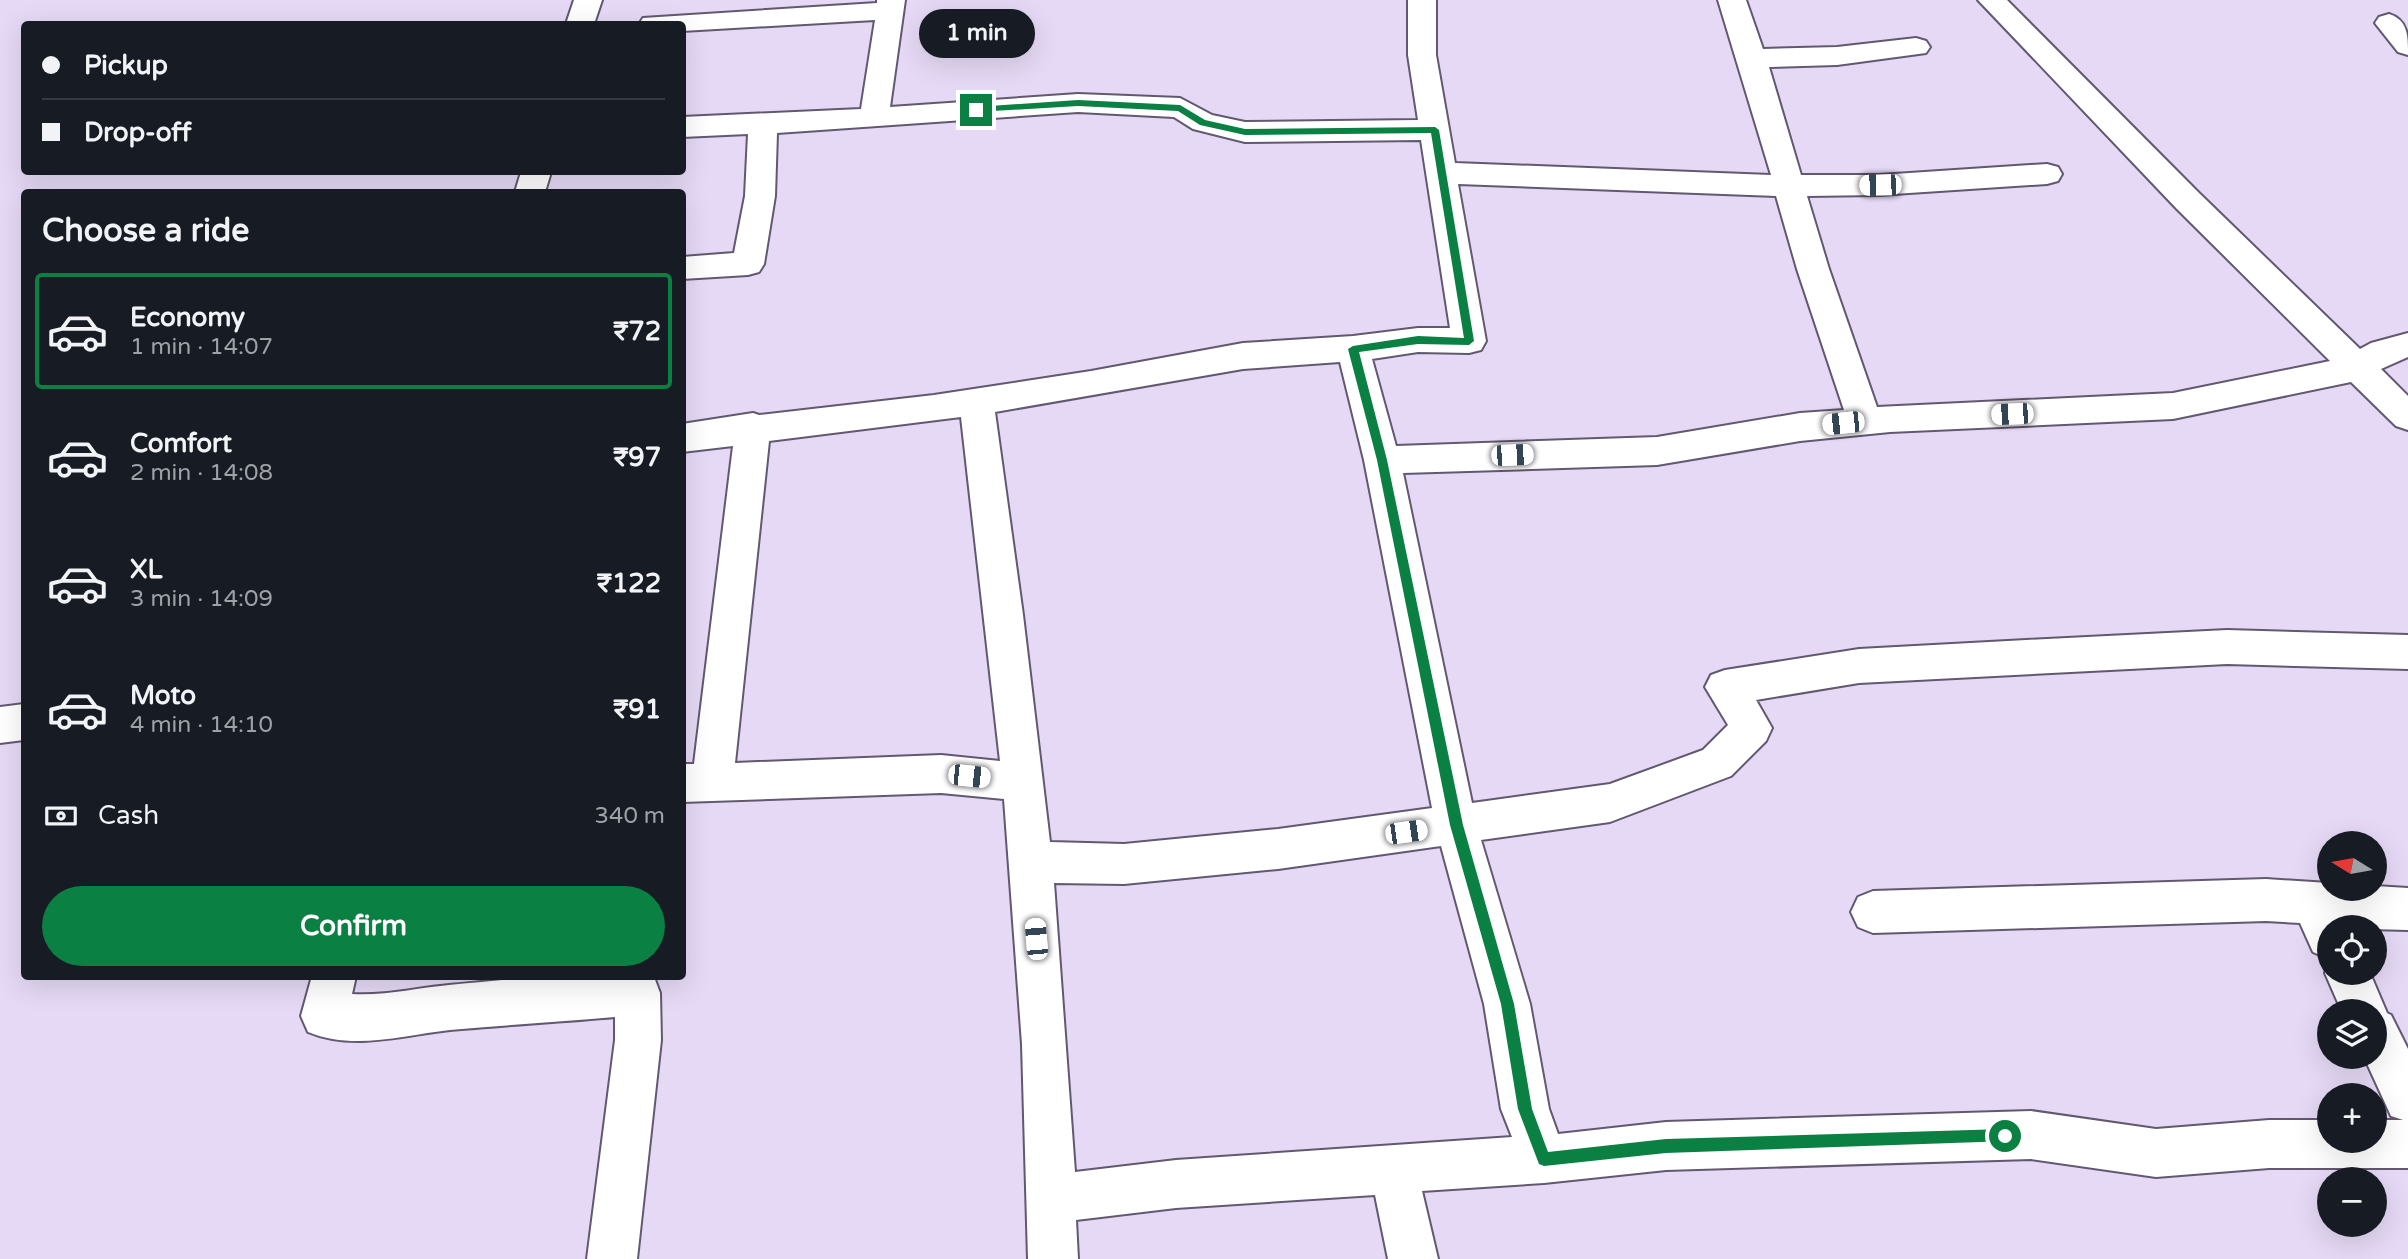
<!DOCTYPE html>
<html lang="en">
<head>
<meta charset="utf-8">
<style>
	:root { --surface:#171b24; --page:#242831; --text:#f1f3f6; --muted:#9ea1a6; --line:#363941; --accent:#0b8043 }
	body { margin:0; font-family:"Varela Round",sans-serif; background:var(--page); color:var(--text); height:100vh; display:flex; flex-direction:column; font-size:26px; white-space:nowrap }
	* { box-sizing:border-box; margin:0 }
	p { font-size:23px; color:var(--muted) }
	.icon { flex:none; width:38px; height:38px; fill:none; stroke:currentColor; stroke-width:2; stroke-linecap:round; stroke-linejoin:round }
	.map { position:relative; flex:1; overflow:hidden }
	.drawer { position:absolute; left:21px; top:189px; width:665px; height:791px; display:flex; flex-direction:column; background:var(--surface); border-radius:7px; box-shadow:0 7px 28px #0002 }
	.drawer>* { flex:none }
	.guide { position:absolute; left:21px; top:21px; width:665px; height:154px; border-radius:7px; box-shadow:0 7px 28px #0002; display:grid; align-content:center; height:154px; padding:0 21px; background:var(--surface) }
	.needle { width:46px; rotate:281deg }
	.controls { position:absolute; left:2317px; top:831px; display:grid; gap:14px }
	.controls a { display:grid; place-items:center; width:70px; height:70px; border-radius:50%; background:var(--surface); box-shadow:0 7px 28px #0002; font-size:35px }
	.end { position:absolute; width:32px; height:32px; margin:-16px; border:9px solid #0b8043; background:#fff; box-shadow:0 0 0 4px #fff }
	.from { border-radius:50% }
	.bubble { position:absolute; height:49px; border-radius:24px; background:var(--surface); box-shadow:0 7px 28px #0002; font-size:23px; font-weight:700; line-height:49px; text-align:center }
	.car { position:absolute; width:21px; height:42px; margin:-21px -10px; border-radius:9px; box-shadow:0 0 5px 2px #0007; background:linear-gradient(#fff 24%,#345 0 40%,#fff 0 76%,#345 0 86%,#fff 0) }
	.guide b { display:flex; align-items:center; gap:24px; height:66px; font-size:26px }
	.guide b+b { border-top:2px solid var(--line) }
	.guide i { width:18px; height:18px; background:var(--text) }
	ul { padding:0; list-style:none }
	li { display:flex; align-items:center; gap:21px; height:116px; margin:0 14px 10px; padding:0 7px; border:4px solid transparent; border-radius:7px }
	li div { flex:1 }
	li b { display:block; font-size:26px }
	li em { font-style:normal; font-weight:700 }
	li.current { border-color:var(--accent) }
	li>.icon { width:63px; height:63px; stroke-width:1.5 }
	h2 { padding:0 21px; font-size:32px; line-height:84px }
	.pay { display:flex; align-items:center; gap:18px; height:77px; padding:0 21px; font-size:26px }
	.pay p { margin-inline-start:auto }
	.action { display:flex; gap:14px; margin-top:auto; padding:14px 21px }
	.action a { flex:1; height:80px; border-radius:42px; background:var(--accent); color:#fff; font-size:28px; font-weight:700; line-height:80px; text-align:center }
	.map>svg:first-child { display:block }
</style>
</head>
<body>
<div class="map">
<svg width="2408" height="1259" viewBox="0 0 2408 1259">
	<rect width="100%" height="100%" fill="#e5d9f5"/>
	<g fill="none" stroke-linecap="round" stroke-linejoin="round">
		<!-- minor casing -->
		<g stroke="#625870" stroke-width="4">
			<g id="minor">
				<polygon points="574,0 602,0 594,24 566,24"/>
				<path d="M877,0H905L890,107L1078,94L1180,98L1212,115L1245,122L1418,120L1408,55V0H1436V55L1455,163L1771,175L1718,0H1746L1763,49L1837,47L1916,38L1926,41L1930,47L1926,53L1837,65L1769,67L1801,175H1879L2047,164L2058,167L2062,174L2058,181L2047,184L1879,195L1807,196L1829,269L1877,407L2173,393L2330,361L2177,209L1978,0H2007L2199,193L2360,349L2371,343L2408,333V357L2381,369L2408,396V430L2396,426L2351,382L2173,419L1890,432L1800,441L1657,465L1403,473L1472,803L1610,784L1703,750L1728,725L1705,687L1711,675L1725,670L1859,649L2026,640L2227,630L2408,635V669L2227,664L1859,683L1756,700L1772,728L1766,741L1731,776L1610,822L1481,840L1530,1004L1549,1109L1558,1134L1666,1122L2031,1111L2156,1129L2269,1120H2329V1141H2375V1120H2403L2391,1116L2364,1057H2375V1012H2342L2325,973L2329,962V973H2370L2387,1013L2391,1015L2408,1049V1168H2269L2156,1177L2031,1159L1666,1170L1544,1183L1422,1191L1438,1259H1388L1375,1195L1176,1208L1076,1220L1078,1259H1028L1022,1044L1004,799L941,793L682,802V764H694L733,446L682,452V424L753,413L759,415L934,395L1091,371L1243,343L1353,336L1418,328H1450L1421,140L1245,142L1193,129L1174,117L1078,112L777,133L775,196L764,264L759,272L748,275L682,279V257L734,253L745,196L748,134L682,137V117L861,109L875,20L682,31V24H639L643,18L877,3ZM1458,184L1776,196L1797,269L1844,410L1800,413L1657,437L1396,446L1372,359L1418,352L1469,353L1481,350L1486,341ZM1340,362L1364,460L1432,808L1278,829L1124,844L1050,842L1023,615L995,412L1243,369ZM961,417L1000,761L941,755L735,763L769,441ZM1441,846L1484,1004L1501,1109L1512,1137L1176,1160L1075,1172L1054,883L1124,884L1278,869Z"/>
				<path d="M2389,14C2408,20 2408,36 2408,55L2398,52L2375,23L2379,17Z"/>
				<polygon points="521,172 551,172 545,192 515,192"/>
				<polygon points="24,704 24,740 0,743 0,707"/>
				<polygon points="2266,879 2329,883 2329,889 2375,889 2375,886 2408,888 2408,930 2329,928 2329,959 2313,952 2300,923 2266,921 1873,933 1858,927 1851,912 1858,897 1873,891"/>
				<path d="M312,976H356L352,994C385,996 416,988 449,985C511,979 592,970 654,977L660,993L661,1040L637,1259H587L615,1040V1017C560,1022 505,1025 450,1030C404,1035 353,1051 308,1032L301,1016Z"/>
			</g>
		</g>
		<!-- minor -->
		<use href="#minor" fill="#fff" fill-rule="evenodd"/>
	</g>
	<!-- route -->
	<polygon fill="#0b8043" points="1078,100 1180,105 1205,120 1245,129 1435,127 1439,130 1474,341 1469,345 1418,344 1359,352 1387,460 1463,825 1514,1004 1532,1109 1548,1152 1666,1139 2005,1129 2010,1131 2010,1141 1666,1153 1544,1166 1539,1164 1518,1109 1501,1004 1450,825 1377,460 1348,349 1353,346 1418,336 1464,338 1431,133 1245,135 1200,125 1178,111 1078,106 976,112 971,110 976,107"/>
</svg>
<div class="controls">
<a><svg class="needle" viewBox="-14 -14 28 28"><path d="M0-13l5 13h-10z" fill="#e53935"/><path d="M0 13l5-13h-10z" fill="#9ea1a6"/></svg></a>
<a><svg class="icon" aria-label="locate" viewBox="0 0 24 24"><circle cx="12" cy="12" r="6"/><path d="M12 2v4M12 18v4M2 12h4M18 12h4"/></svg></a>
<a><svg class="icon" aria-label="layers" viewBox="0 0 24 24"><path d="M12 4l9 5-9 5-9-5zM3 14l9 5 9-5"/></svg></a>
<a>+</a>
<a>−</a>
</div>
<i class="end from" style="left:2005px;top:1136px"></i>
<i class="end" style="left:976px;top:110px"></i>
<div class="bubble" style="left:919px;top:9px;width:116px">1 min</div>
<i class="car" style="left:1880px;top:185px;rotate:269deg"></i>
<i class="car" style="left:2012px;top:414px;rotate:268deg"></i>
<i class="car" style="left:1843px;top:423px;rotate:264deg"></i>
<i class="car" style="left:1512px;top:455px;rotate:88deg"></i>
<i class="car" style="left:969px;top:776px;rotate:96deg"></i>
<i class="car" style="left:1406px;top:832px;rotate:82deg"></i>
<i class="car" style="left:1036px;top:939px;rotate:355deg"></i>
<div class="guide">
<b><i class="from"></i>Pickup</b>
<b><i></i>Drop-off</b>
</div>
<section class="drawer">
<h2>Choose a ride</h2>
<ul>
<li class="current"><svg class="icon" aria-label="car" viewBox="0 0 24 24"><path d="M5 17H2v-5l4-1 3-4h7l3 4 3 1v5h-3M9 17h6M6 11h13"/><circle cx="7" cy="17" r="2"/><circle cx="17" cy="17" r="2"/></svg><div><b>Economy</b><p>1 min · 14:07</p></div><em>₹72</em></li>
<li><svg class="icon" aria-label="car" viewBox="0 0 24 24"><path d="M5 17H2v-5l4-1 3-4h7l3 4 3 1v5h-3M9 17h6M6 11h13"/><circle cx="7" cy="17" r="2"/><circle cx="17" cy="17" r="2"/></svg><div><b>Comfort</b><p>2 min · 14:08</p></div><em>₹97</em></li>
<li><svg class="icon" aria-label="car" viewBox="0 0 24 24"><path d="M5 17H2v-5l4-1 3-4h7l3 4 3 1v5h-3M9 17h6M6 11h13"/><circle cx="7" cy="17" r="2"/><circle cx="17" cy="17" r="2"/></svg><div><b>XL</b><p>3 min · 14:09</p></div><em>₹122</em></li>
<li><svg class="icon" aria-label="car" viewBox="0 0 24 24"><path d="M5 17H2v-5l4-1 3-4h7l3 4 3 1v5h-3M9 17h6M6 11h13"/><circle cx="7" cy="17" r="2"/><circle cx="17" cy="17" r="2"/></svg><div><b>Moto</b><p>4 min · 14:10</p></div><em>₹91</em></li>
</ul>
<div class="pay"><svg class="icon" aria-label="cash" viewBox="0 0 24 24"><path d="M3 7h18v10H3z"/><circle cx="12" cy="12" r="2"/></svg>Cash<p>340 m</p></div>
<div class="action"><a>Confirm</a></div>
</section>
</div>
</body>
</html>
